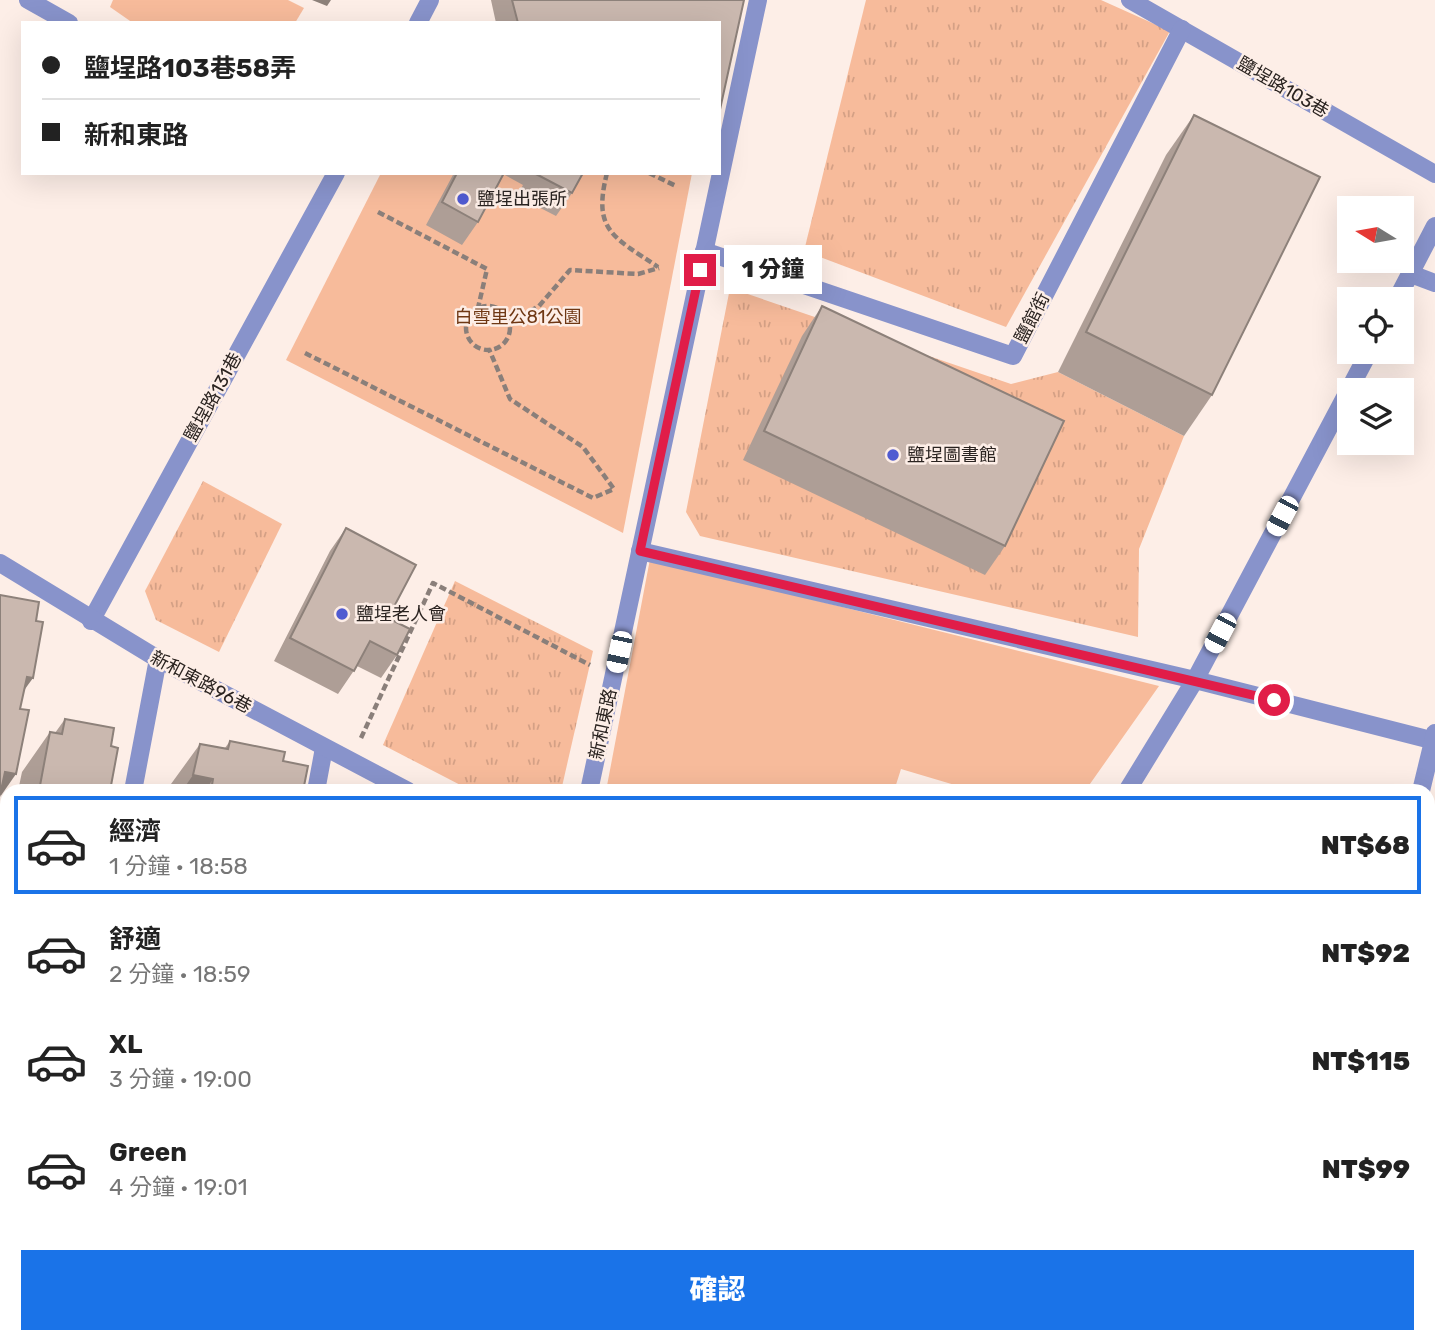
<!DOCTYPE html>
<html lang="zh-TW">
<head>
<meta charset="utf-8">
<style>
	:root { --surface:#fff; --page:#f2f2f2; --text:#222; --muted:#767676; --line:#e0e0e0; --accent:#1a73e8 }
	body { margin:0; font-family:Rubik,"Noto Sans TC",sans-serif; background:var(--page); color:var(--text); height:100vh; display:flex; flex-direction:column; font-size:26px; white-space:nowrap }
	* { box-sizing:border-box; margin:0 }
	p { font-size:23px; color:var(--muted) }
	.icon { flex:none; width:38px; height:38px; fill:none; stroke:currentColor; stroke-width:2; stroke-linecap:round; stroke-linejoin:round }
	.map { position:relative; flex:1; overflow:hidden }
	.details { position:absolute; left:0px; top:784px; width:1435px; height:560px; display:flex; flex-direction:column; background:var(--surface); border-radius:21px 21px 0 0; box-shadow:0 7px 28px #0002 }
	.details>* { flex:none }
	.banner { position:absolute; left:21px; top:21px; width:700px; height:154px; border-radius:0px; box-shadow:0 7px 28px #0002; display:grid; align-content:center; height:154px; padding:0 21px; background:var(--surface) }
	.needle { width:46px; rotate:281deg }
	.buttons { position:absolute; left:1337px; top:196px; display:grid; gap:14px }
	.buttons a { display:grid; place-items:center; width:77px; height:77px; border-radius:0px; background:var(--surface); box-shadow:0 7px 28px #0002; font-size:35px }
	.end { position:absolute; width:32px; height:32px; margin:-16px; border:9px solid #e11d48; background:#fff; box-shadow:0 0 0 4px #fff }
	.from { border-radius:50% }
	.bubble { position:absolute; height:49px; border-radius:0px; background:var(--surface); box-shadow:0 7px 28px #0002; font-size:23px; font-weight:800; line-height:49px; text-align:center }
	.car { position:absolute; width:21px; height:42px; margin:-21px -10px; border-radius:9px; box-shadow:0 0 5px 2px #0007; background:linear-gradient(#fff 24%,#345 0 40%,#fff 0 76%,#345 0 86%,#fff 0) }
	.banner b { display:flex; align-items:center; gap:24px; height:66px; font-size:26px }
	.banner b+b { border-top:2px solid var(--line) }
	.banner i { width:18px; height:18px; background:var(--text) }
	ul { padding:12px 0 0; list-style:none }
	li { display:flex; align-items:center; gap:21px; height:98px; margin:0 14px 10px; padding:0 7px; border:4px solid transparent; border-radius:0px }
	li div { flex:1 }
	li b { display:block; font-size:26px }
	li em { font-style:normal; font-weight:800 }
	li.on { border-color:var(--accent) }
	li>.icon { width:63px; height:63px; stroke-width:1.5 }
	.cta { display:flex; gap:14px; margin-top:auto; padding:14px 21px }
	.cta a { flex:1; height:80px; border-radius:0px; background:var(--accent); color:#fff; font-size:28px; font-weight:800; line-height:80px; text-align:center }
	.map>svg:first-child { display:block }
</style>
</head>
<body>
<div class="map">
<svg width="1435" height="1344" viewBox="0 0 1435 1344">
	<defs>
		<pattern id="grass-tufts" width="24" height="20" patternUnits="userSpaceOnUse" patternTransform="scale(1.75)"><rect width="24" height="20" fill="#f7bb9b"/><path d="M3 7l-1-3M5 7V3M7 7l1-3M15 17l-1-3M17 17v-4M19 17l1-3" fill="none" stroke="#d4a085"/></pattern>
	</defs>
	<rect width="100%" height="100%" fill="#fdeee7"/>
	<!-- grass -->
	<g fill="url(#grass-tufts)">
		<polygon points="866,0 1101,0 1170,31 1006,327 804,251"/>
		<polygon points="730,288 1011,384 1058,372 1184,436 1139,549 1138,637 700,536 686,512"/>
		<polygon points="203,481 282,524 219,652 156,620 145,591"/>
		<polygon points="455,581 593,651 561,791 472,791 383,745"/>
	</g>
	<!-- park -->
	<g fill="#f7bb9b">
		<polygon points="113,0 288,0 304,8 295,23 133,23 110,7"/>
		<polygon points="381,173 692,173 623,533 286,360"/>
		<polygon points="650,559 1159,686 1085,791 975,791 901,769 894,791 606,791"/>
	</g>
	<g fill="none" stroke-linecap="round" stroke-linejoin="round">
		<!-- path -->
		<g stroke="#8a7f7a" stroke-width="4.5" stroke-dasharray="7 3.5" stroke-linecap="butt">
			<path d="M607,173C592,231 614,237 658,267"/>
			<polyline points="649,173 676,186"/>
			<polyline points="378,212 487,269 478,308"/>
			<circle cx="488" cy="328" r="22"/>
			<polyline points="512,322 539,306 570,270 638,274 659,268"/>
			<polyline points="305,353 593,498 614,489 583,447 510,399 489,349"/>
			<polyline points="361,738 433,583 590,665"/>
		</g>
		<!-- lane -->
		<g stroke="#8893cb" stroke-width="18">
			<polyline points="28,0 69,23"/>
			<polyline points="418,23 430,0"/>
			<polyline points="91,621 336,173"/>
			<polyline points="133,791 158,659"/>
			<polyline points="316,791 324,748"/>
			<polyline points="1428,1196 1435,1198"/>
			<polyline points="1428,1277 1435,1242"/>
			<polyline points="25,1344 27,1337"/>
			<polyline points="215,1344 216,1337"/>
			<polyline points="904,1344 906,1337"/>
			<polyline points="1158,1344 1159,1337"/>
			<polyline points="1415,1344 1416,1337"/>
		</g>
		<!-- street -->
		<g stroke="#8893cb" stroke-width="18">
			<polyline points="1130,0 1435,174"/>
			<polyline points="704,251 1013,356 1182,29"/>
			<polyline points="1411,274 1435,283"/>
			<polyline points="1397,299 1435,226"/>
			<polyline points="640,551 1195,680 1435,741"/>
			<polyline points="0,563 158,659 408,791"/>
			<polyline points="589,791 758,0"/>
			<polyline points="1127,791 1195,680 1369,352"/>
			<polyline points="1421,791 1435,733"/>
			<polyline points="1428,1051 1435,1052"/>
			<polyline points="480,1344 482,1337"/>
		</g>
	</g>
	<!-- wall -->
	<g fill="#ae9e96">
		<polygon points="491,0 744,0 719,23 496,23"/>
		<polygon points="1194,115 1212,395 1184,436 1058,372 1166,155"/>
		<polygon points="454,173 583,173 572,193 556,216 517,196 523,185 503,174 478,222 462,245 426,225"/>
		<polygon points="822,306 1005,546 985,575 743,460 802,336"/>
		<polygon points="346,528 388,618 397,655 381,678 357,666 338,694 274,661 330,551"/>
		<polygon points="65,719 111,746 110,791 18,791 22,772 50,732 55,733"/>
		<polygon points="230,741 283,761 303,791 170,791 171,784 200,744 225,748"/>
		<polygon points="7,870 7,927 0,926 0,905"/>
		<polygon points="7,940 7,1046 0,1045 0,950"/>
		<polygon points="70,1337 198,1337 196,1344 65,1344"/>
		<polygon points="249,1337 377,1337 376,1344 248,1344"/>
		<polygon points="559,1337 713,1337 708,1344 558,1344"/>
		<polygon points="738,1337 886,1337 885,1344 733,1344"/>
		<polygon points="934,1337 1026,1337 1024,1344 931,1344"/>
		<polygon points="1047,1337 1132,1337 1130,1344 1043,1344"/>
		<polygon points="1192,1337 1270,1337 1266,1344 1191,1344"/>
		<polygon points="1299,1337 1386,1337 1381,1344 1298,1344"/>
	</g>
	<!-- shaded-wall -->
	<g fill="#8d817a">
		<polygon points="312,0 331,0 327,6"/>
		<polygon points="27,677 33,678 4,718"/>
		<polygon points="5,772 16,774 0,797"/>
		<polygon points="193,775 213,779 205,791 182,791"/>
		<polygon points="7,910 7,927 0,926 0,920"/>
		<polygon points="7,981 7,994 0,1004 0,991"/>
		<polygon points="7,1010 7,1046 0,1045 0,1020"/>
		<polygon points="0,1299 5,1300 0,1307"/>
		<polygon points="569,1337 604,1337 599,1344 584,1339 581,1344 564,1344"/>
		<polygon points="664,1337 713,1337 708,1344 659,1344"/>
		<polygon points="1196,1337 1215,1337 1210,1344 1192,1344"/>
		<polygon points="1313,1337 1331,1337 1327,1344 1308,1344"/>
		<polygon points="1374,1337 1377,1337 1385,1339 1381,1344 1369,1344"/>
	</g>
	<!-- building -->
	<g fill="#cab8af" stroke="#8d817a" stroke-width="2">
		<polygon points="512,0 744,0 719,114 719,23 518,23"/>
		<polygon points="1194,115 1320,177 1212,395 1086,332"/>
		<polygon points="457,173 504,173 478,222 442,202"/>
		<polygon points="534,173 583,173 572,193"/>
		<polygon points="822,306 1064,421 1005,546 764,431"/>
		<polygon points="346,528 416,565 388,618 410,629 397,655 370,641 354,671 290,638"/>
		<polygon points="0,595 39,602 36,621 43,622 33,678 27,677 20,709 29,710 16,774 5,772 0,795"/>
		<polygon points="65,719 114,728 111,746 118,748 110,791 39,791 50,732 62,734"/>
		<polygon points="230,741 285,752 283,761 308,766 303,791 211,791 213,779 193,775 200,744 228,749"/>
		<polygon points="0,807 7,808 7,816 0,852"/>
		<polygon points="0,1124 7,1125 7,1232 4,1246 7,1246 7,1289 5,1300 0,1299"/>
		<polygon points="83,1337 198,1337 196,1344 82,1344"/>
		<polygon points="261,1337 377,1337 376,1344 260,1344"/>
		<polygon points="618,1337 673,1337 672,1344 617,1344"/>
		<polygon points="758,1337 886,1337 885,1344 757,1344"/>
		<polygon points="952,1337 1026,1337 1024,1344 951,1344"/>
		<polygon points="1058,1337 1132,1337 1130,1344 1057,1344"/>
		<polygon points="1230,1337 1267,1337 1266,1344 1228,1344"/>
		<polygon points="1336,1337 1374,1337 1373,1344 1335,1344"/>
		<polygon points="584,1339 613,1344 583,1344"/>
	</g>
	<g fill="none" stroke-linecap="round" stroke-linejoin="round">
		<!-- route -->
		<polyline stroke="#e11d48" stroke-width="9" points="700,270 640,551 1274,700"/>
	</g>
	<!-- markers -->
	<g fill="#505bd1" stroke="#fdeee7" stroke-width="2.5">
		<circle cx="463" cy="199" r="7"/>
		<circle cx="893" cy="455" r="7"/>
		<circle cx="342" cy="614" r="7"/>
	</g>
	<g text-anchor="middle" stroke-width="5" stroke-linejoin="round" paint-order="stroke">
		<!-- street labels -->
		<g font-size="18" fill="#2a2320" stroke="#fdeee7">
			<text transform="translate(1283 87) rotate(30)" y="6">鹽埕路103巷</text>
			<text transform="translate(1032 318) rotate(-63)" y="6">鹽館街</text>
			<text transform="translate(213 397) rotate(-61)" y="6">鹽埕路131巷</text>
			<text transform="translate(201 682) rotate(28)" y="6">新和東路96巷</text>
			<text transform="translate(603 724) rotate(-78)" y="6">新和東路</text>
		</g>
		<!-- poi labels -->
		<g font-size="18" fill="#2a2320" stroke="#fdeee7" text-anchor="start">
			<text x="477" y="205">鹽埕出張所</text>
			<text x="907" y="461">鹽埕圖書館</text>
			<text x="356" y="620">鹽埕老人會</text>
		</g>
		<!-- park labels -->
		<g font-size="18" fill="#6f3713" stroke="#fdeee7">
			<text x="518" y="323">白雪里公81公園</text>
		</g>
	</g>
</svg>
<div class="buttons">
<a><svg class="needle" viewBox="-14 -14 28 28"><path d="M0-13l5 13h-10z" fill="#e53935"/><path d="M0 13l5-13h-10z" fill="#767676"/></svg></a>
<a><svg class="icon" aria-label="locate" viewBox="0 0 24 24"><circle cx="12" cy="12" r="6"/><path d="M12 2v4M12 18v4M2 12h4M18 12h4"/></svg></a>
<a><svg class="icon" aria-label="layers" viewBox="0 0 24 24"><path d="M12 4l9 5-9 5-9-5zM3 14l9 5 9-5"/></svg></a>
</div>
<i class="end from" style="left:1274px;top:700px"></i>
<i class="end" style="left:700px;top:270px"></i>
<div class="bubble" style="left:724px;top:245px;width:98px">1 分鐘</div>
<i class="car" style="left:1282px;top:516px;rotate:208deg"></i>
<i class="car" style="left:1220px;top:633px;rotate:208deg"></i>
<i class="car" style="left:619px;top:652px;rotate:192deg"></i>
<div class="banner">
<b><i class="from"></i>鹽埕路103巷58弄</b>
<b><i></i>新和東路</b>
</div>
<section class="details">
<ul>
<li class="on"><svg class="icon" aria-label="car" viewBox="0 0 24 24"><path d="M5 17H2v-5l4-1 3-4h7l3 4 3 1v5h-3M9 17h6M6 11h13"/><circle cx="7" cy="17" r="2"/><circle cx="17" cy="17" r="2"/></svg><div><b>經濟</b><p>1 分鐘 · 18:58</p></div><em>NT$68</em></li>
<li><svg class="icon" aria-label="car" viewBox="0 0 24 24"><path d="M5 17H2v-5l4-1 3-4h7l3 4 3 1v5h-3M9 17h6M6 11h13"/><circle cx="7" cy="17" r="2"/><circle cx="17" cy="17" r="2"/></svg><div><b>舒適</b><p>2 分鐘 · 18:59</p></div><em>NT$92</em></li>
<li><svg class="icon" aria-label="car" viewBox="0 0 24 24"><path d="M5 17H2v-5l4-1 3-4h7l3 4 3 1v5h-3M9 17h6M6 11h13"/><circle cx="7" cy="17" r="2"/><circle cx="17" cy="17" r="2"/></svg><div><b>XL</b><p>3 分鐘 · 19:00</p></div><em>NT$115</em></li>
<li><svg class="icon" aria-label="car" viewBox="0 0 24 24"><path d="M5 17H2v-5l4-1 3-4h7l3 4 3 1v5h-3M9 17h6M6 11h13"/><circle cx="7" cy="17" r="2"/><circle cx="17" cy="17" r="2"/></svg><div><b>Green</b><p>4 分鐘 · 19:01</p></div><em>NT$99</em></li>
</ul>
<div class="cta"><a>確認</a></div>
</section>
</div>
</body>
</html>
